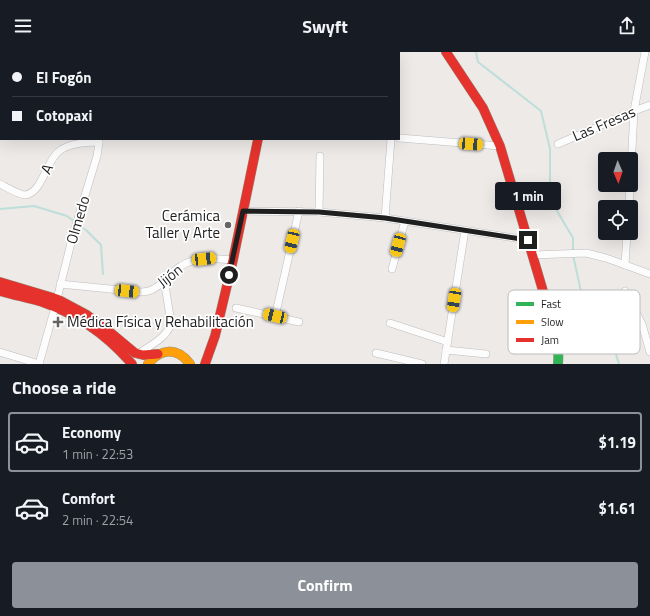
<!DOCTYPE html>
<html lang="en">
<head>
<meta charset="utf-8">
<style>
	:root { --surface:#171b24; --page:#242831; --text:#f1f3f6; --muted:#9ea1a6; --line:#363941; --accent:#8c9099 }
	body { margin:0; font-family:"Titillium Web",sans-serif; background:var(--page); color:var(--text); height:100vh; display:flex; flex-direction:column; font-size:15px; white-space:nowrap }
	* { box-sizing:border-box; margin:0 }
	p { font-size:13px; color:var(--muted) }
	.icon { flex:none; width:22px; height:22px; fill:none; stroke:currentColor; stroke-width:2; stroke-linecap:round; stroke-linejoin:round }
	.map { position:relative; height:312px; overflow:hidden }
	.sheet { display:flex; flex-direction:column; background:var(--surface); flex:1 }
	.sheet>* { flex:none }
	.banner { position:absolute; left:0px; top:0px; width:400px; height:88px; box-shadow:0 4px 16px #0002; display:grid; align-content:center; height:88px; padding:0 12px; background:var(--surface) }
	.needle { width:26px; rotate:178deg }
	.buttons { position:absolute; left:598px; top:100px; display:grid; gap:8px }
	.buttons a { display:grid; place-items:center; width:40px; height:40px; border-radius:4px; background:var(--surface); box-shadow:0 4px 16px #0002; font-size:20px }
	.end { position:absolute; width:18px; height:18px; margin:-9px; border:5px solid #1f1f1f; background:#fff; box-shadow:0 0 0 2px #fff }
	.from { border-radius:50% }
	.bubble { position:absolute; height:28px; border-radius:4px; background:var(--surface); box-shadow:0 4px 16px #0002; font-size:13px; font-weight:700; line-height:28px; text-align:center }
	.car { position:absolute; width:12px; height:24px; margin:-12px -6px; border-radius:5px; box-shadow:0 0 3px 1px #0007; background:linear-gradient(#f5c518 24%,#345 0 40%,#f5c518 0 76%,#345 0 86%,#f5c518 0) }
	.banner b { display:flex; align-items:center; gap:14px; height:38px; font-size:15px }
	.banner b+b { border-top:1px solid var(--line) }
	.banner i { width:10px; height:10px; background:var(--text) }
	ul { padding:0; list-style:none }
	li { display:flex; align-items:center; gap:12px; height:60px; margin:0 8px 6px; padding:0 4px; border:2px solid transparent; border-radius:4px }
	li div { flex:1 }
	li b { display:block; font-size:15px }
	li em { font-style:normal; font-weight:700 }
	li.active { border-color:var(--accent) }
	li>.icon { width:36px; height:36px; stroke-width:1.5 }
	h2 { padding:0 12px; font-size:18px; line-height:48px }
	.button { display:flex; gap:8px; margin-top:auto; padding:8px 12px }
	.button a { flex:1; height:46px; border-radius:4px; background:var(--accent); color:#fff; font-size:16px; font-weight:700; line-height:46px; text-align:center }
	header { display:flex; justify-content:space-between; align-items:center; height:52px; padding:0 12px; background:var(--surface); font-size:18px; font-weight:700 }
	.map>svg:first-child { display:block }
</style>
</head>
<body>
<header><svg class="icon" aria-label="menu" viewBox="0 0 24 24"><path d="M4 6h16M4 12h16M4 18h16"/></svg>Swyft<svg class="icon" aria-label="share" viewBox="0 0 24 24"><path d="M12 15V3M7 8l5-5 5 5M5 13v7h14v-7"/></svg></header>
<div class="map">
<svg width="650" height="312" viewBox="0 0 650 312">
	<rect width="100%" height="100%" fill="#edeae8"/>
	<g fill="none" stroke-linecap="round" stroke-linejoin="round">
		<!-- stream -->
		<g stroke="#beded9" stroke-width="2">
			<polyline points="476,0 478,10 541,59 550,97 550,147 573,186 573,199"/>
			<polyline points="0,157 34,154 67,164 75,170"/>
			<polyline points="79,173 86,178 101,193 103,222"/>
			<polyline points="573,203 582,244 609,280 619,312"/>
		</g>
		<!-- street casing -->
		<g stroke="#bfbdbd" stroke-width="8">
			<g id="street">
				<polyline points="31,0 32,1"/>
				<polyline points="94,1 94,0"/>
				<polyline points="394,1 394,0"/>
				<polyline points="399,86 500,94"/>
				<polyline points="558,92 634,59 650,53"/>
				<polyline points="631,116 634,59 645,0"/>
				<path d="M0,132C6,135 19,143 25,143C42,141 46,110 58,100C68,91 85,90 99,90"/>
				<polyline points="629,155 630,133"/>
				<polyline points="243,159 319,160 385,166 528,188"/>
				<polyline points="319,160 320,104"/>
				<polyline points="385,166 391,87"/>
				<polyline points="533,203 586,201 606,206 650,222"/>
				<polyline points="625,213 627,181"/>
				<polyline points="392,217 405,169"/>
				<path d="M60,232L140,240C145,240 151,239 155,236C164,231 171,220 181,214C196,204 216,206 233,208"/>
				<polyline points="625,239 642,272 650,300"/>
				<polyline points="57,247 73,183 97,104 99,90 98,87"/>
				<polyline points="236,256 299,270"/>
				<polyline points="275,265 299,159"/>
				<polyline points="390,271 448,290"/>
				<polyline points="446,298 486,302"/>
				<polyline points="0,300 39,312"/>
				<polyline points="376,301 422,312"/>
				<path d="M138,302C149,294 169,285 171,270L164,228"/>
				<polyline points="39,312 55,255"/>
				<polyline points="444,312 465,178"/>
			</g>
		</g>
		<!-- fast casing -->
		<g stroke="#969081" stroke-width="10">
			<path id="fast" d="M546,249C553,270 560,290 558,312"/>
		</g>
		<!-- slow casing -->
		<g stroke="#969081" stroke-width="10">
			<path id="slow" d="M148,312C161,296 177,295 190,312"/>
		</g>
		<!-- jam casing -->
		<g stroke="#969081" stroke-width="10">
			<g id="jam">
				<polyline points="256,0 256,1"/>
				<polyline points="446,0 483,56 500,94 546,249"/>
				<polyline points="0,230 57,247 87,263 111,281 135,301 143,303 158,302"/>
				<path d="M0,239C14,243 28,246 42,250C77,262 108,284 132,312"/>
				<polyline points="205,312 215,284 233,208 258,87"/>
			</g>
		</g>
		<!-- street -->
		<use href="#street" stroke="#fcfcfc" stroke-width="7"/>
		<!-- fast -->
		<use href="#fast" stroke="#30b455" stroke-width="9"/>
		<!-- slow -->
		<use href="#slow" stroke="#ff9f0a" stroke-width="9"/>
		<!-- jam -->
		<use href="#jam" stroke="#e5322d" stroke-width="9"/>
	</g>
	<g fill="none" stroke-linecap="round" stroke-linejoin="round">
		<!-- route -->
		<polyline stroke="#1f1f1f" stroke-width="5" points="229,223 243,159 319,160 385,166 528,188"/>
	</g>
	<!-- markers -->
	<g fill="#676665" stroke="#fff" stroke-width="1.5">
		<circle cx="228" cy="173" r="4"/>
		<path d="M56 264h4v4h4v4h-4v4h-4v-4h-4v-4h4z"/>
	</g>
	<g text-anchor="middle" stroke-width="3.5" stroke-linejoin="round" paint-order="stroke">
		<!-- street labels -->
		<g font-size="15" fill="#1f1f1f" stroke="#fff">
			<text transform="translate(604 72) rotate(-23)" y="5">Las Fresas</text>
			<text transform="translate(47 117) rotate(-63)" y="5">A</text>
			<text transform="translate(78 168) rotate(-74)" y="5">Olmedo</text>
			<text transform="translate(170 224) rotate(-38)" y="5">Jijón</text>
		</g>
		<!-- poi labels -->
		<g font-size="15" fill="#1f1f1f" stroke="#fff" text-anchor="end">
			<text x="220" y="169">Cerámica<tspan x="220" dy="17">Taller y Arte</tspan></text>
			<text x="67" y="275" text-anchor="start">Médica Física y Rehabilitación</text>
		</g>
	</g>
	<!-- legend -->
	<rect x="508" y="238" width="132" height="64" rx="6" fill="#fff" stroke="#bcbcbc" stroke-width="1"/>
	<rect x="516" y="250" width="18" height="4" fill="#30b455"/>
	<rect x="516" y="268" width="18" height="4" fill="#ff9f0a"/>
	<rect x="516" y="286" width="18" height="4" fill="#e5322d"/>
	<g font-size="11" fill="#1f1f1f">
		<text x="541" y="256">Fast</text>
		<text x="541" y="274">Slow</text>
		<text x="541" y="292">Jam</text>
	</g>
</svg>
<div class="buttons">
<a><svg class="needle" viewBox="-14 -14 28 28"><path d="M0-13l5 13h-10z" fill="#e53935"/><path d="M0 13l5-13h-10z" fill="#9ea1a6"/></svg></a>
<a><svg class="icon" aria-label="locate" viewBox="0 0 24 24"><circle cx="12" cy="12" r="6"/><path d="M12 2v4M12 18v4M2 12h4M18 12h4"/></svg></a>
</div>
<i class="end from" style="left:229px;top:223px"></i>
<i class="end" style="left:528px;top:188px"></i>
<div class="bubble" style="left:495px;top:130px;width:66px">1 min</div>
<i class="car" style="left:471px;top:92px;rotate:94deg"></i>
<i class="car" style="left:292px;top:189px;rotate:193deg"></i>
<i class="car" style="left:398px;top:193px;rotate:195deg"></i>
<i class="car" style="left:204px;top:207px;rotate:84deg"></i>
<i class="car" style="left:127px;top:239px;rotate:96deg"></i>
<i class="car" style="left:454px;top:248px;rotate:189deg"></i>
<i class="car" style="left:275px;top:264px;rotate:283deg"></i>
<div class="banner">
<b><i class="from"></i>El Fogón</b>
<b><i></i>Cotopaxi</b>
</div>
</div>
<section class="sheet">
<h2>Choose a ride</h2>
<ul>
<li class="active"><svg class="icon" aria-label="car" viewBox="0 0 24 24"><path d="M5 17H2v-5l4-1 3-4h7l3 4 3 1v5h-3M9 17h6M6 11h13"/><circle cx="7" cy="17" r="2"/><circle cx="17" cy="17" r="2"/></svg><div><b>Economy</b><p>1 min · 22:53</p></div><em>$1.19</em></li>
<li><svg class="icon" aria-label="car" viewBox="0 0 24 24"><path d="M5 17H2v-5l4-1 3-4h7l3 4 3 1v5h-3M9 17h6M6 11h13"/><circle cx="7" cy="17" r="2"/><circle cx="17" cy="17" r="2"/></svg><div><b>Comfort</b><p>2 min · 22:54</p></div><em>$1.61</em></li>
</ul>
<div class="button"><a>Confirm</a></div>
</section>
</body>
</html>
